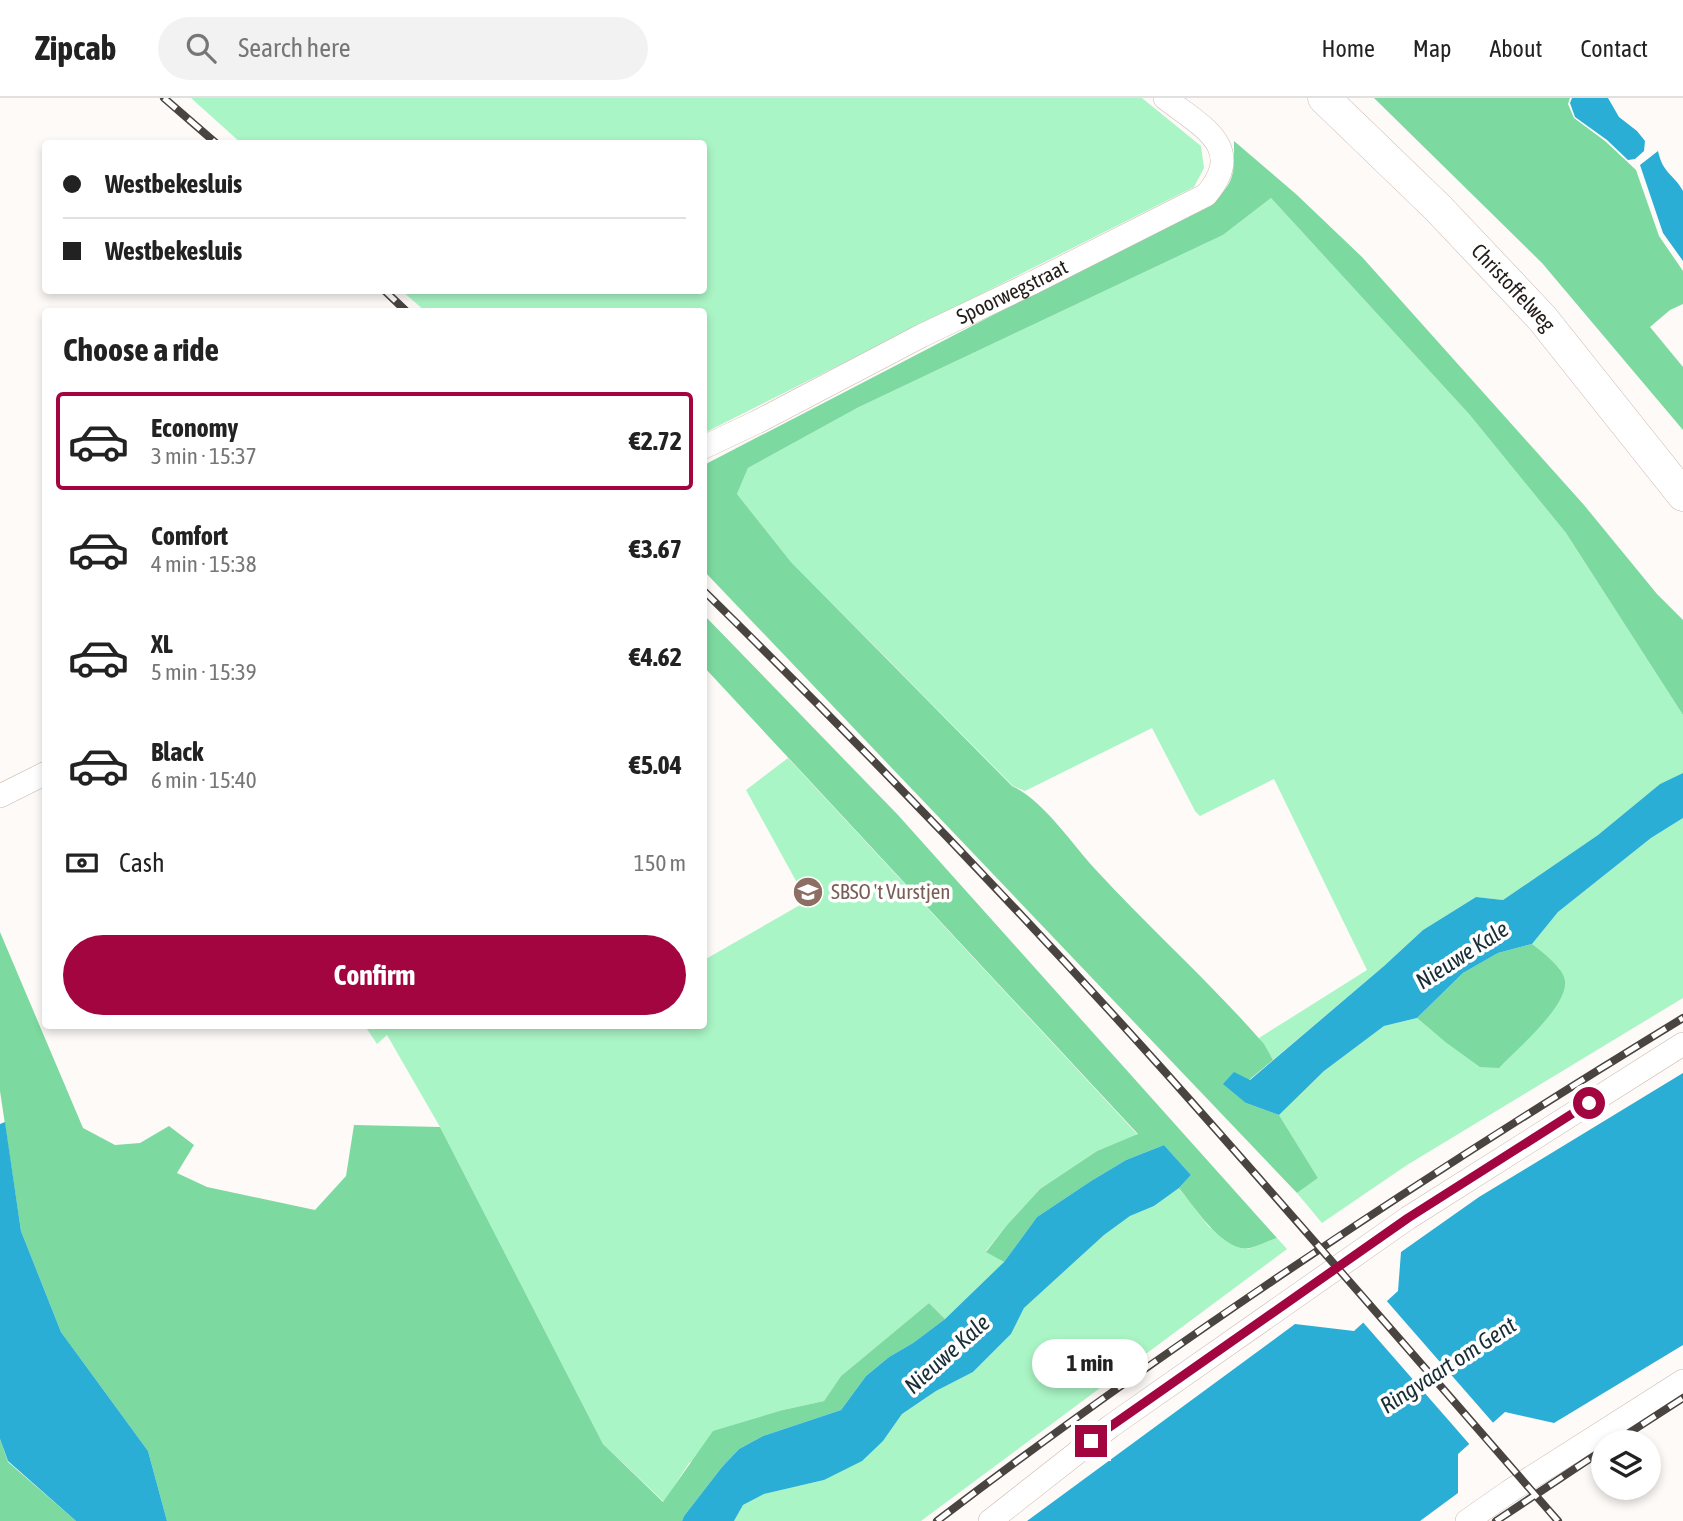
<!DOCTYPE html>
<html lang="en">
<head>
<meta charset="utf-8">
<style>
	:root { --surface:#fff; --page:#f2f2f2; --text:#222; --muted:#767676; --line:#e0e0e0; --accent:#a20540 }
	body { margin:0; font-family:"Asap Condensed",sans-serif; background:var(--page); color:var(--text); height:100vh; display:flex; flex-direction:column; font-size:26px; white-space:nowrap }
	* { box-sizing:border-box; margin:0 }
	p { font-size:23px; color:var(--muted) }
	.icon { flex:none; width:38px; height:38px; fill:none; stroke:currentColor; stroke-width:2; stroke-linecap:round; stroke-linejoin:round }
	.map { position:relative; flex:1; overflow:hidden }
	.side { position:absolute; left:42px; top:210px; width:665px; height:721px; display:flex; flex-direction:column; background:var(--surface); border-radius:7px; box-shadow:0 4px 10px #0003 }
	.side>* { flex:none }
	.guide { position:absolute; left:42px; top:42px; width:665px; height:154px; border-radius:7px; box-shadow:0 4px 10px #0003; display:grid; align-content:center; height:154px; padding:0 21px; background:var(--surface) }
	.tools { position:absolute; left:1591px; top:1332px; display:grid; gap:14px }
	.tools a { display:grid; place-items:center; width:70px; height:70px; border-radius:50%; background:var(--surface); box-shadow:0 4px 10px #0003; font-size:35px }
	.end { position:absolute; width:32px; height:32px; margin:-16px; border:9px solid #a20540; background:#fff; box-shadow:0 0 0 4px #fff }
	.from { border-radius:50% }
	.bubble { position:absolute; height:49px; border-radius:24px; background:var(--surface); box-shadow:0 4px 10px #0003; font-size:23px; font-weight:700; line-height:49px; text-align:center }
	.guide b { display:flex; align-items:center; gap:24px; height:66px; font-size:26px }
	.guide b+b { border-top:2px solid var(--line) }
	.guide i { width:18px; height:18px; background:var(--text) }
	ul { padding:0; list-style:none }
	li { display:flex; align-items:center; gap:21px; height:98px; margin:0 14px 10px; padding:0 7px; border:4px solid transparent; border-radius:7px }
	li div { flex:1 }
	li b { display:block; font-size:26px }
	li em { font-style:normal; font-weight:700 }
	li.on { border-color:var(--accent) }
	li>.icon { width:63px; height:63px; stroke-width:1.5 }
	h2 { padding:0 21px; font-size:32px; line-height:84px }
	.pay { display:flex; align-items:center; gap:18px; height:77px; padding:0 21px; font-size:26px }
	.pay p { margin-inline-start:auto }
	.primary-button { display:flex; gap:14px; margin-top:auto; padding:14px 21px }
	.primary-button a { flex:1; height:80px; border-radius:42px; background:var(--accent); color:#fff; font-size:28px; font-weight:700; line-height:80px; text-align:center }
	header { display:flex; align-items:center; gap:42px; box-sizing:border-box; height:98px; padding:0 35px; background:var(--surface); border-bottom:2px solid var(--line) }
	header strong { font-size:33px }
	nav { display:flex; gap:38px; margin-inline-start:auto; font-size:24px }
	.search { width:490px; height:63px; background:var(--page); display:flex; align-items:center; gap:18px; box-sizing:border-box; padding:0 24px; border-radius:38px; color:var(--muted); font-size:26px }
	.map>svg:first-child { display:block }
</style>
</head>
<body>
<header>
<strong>Zipcab</strong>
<div class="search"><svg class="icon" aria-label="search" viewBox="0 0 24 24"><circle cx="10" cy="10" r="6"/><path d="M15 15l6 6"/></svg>Search here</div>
<nav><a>Home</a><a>Map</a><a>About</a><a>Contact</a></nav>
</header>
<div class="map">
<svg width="1683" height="1423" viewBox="0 0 1683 1423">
	<rect width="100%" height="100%" fill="#fefaf8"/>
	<!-- green -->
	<g fill="#aaf5c5">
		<polygon points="191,0 1142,0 1201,48 1204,70 1194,89 704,335 704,214 425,213 402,193 704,192 704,46 241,45"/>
		<polygon points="1271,100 1469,316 1566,435 1683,617 1683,675 1660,686 1598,737 1503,802 1476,799 1423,832 1384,868 1273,962 1259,940 1367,872 1274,681 1200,718 1195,713 1152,630 1025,693 1013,688 791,464 737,396 748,370 859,309 1223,137"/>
		<polygon points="788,660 1138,1037 1097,1053 1040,1091 1007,1127 986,1153 1004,1164 945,1221 929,1205 841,1278 824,1303 783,1312 689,1365 664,1404 603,1346 440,1029 387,937 377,946 365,928 704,928 704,862 807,803 746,692"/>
		<polygon points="1683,720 1683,900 1407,1067 1322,1125 1297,1095 1318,1080 1279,1017 1324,973 1384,928 1417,920 1444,943 1560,871 1532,846 1558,814 1651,740"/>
		<polygon points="1179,1090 1209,1129 1248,1151 1277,1140 1287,1151 921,1423 734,1423 743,1407 764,1396 824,1382 883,1343 902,1316 936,1293 973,1274 1011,1236 1024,1210 1104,1137 1130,1118 1154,1108"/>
	</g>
	<!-- forest -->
	<g fill="#7cd9a0">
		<polygon points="1374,0 1570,0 1568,6 1574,20 1605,43 1636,72 1659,138 1683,173 1683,206 1670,212 1650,229 1683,269 1683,332 1542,165"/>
		<path d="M1234,43L1297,97L1362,159L1584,407L1657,496L1683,522V617L1566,435L1469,316L1271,100L1223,137L859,309L748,370L737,396L791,464L1012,688C1043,702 1072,746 1095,771C1150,831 1211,885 1264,946L1273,962L1249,982L1246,1005L1279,1017L1318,1080L1297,1095L704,473V367L1101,161L1210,107C1236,84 1234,76 1234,43Z"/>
		<path d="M704,517L898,717L1277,1140C1268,1143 1259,1148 1250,1150C1223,1155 1194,1108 1179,1090L1191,1077L1164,1047L1126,1062L1091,1083L1037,1119L1004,1164L986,1154L1007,1127L1040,1091L1097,1053L1138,1036L704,569Z"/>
		<polygon points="0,834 83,1030 115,1047 140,1045 169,1028 194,1047 177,1075 207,1089 315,1112 346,1078 354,1027 440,1029 603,1346 663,1404 713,1333 783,1312 824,1303 841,1278 929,1205 945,1221 913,1245 889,1259 866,1278 841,1312 763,1338 739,1351 722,1369 684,1418 682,1423 167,1423 148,1353 61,1234 21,1133 0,993"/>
		<path d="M1532,846C1542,854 1564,870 1565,883C1568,908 1516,952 1499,970L1480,969L1444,943L1417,920L1463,875L1498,855Z"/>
		<polygon points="0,1341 8,1364 76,1423 0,1423"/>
	</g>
	<!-- water -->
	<g fill="#2aaed5">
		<polygon points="1572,0 1608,0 1619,19 1637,33 1645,43 1644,53 1635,61 1628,62 1607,42 1575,19 1570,5"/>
		<path d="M1658,53C1663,76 1673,75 1683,93V163L1663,135L1640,67Z"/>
		<polygon points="1683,675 1683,720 1651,740 1558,814 1532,846 1498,855 1463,875 1417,920 1384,928 1324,973 1279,1017 1246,1005 1223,986 1234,974 1250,982 1384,868 1423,832 1476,799 1503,802 1598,737 1660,686"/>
		<polygon points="1683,975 1683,1247 1554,1325 1505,1314 1458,1356 1458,1395 1420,1423 1027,1423 1295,1226 1354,1233 1398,1193 1401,1154 1479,1099"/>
		<polygon points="5,1024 21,1133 61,1234 148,1353 167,1423 76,1423 8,1363 0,1341 0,1026"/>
		<polygon points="1164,1047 1191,1077 1179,1090 1154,1108 1130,1118 1104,1137 1024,1210 1011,1236 973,1274 936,1293 902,1316 883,1343 862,1363 824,1382 764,1396 743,1407 734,1423 682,1423 684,1418 722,1369 739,1351 763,1338 841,1312 866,1278 889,1259 913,1245 945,1221 1004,1164 1037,1119 1091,1083 1126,1062"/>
	</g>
	<!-- pier -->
	<polygon fill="#fefaf8" points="1385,1201 1495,1327 1471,1348 1361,1222"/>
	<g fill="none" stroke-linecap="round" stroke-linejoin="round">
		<!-- minor casing -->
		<g stroke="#cbb8ae" stroke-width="24">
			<g id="minor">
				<path id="s1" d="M704,349L757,324L921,238L1034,184L1206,97C1247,49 1201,28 1165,0"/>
				<polyline points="0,698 46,675"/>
				<polyline points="990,1423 1111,1328 1408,1120 1683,946"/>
				<polyline points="1467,1423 1510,1393 1683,1283"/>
			</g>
		</g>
		<!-- secondary casing -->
		<g stroke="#cbb8ae" stroke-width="33">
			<g id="secondary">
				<path id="s2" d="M1324,0L1438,110L1542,220L1683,397"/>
			</g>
		</g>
		<!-- minor -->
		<use href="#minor" stroke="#fff" stroke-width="23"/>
		<!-- secondary -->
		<use href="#secondary" stroke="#fff" stroke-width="32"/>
		<!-- rail casing -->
		<g stroke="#4a4440" stroke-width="8">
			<g id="rail">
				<polyline points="164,0 217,46"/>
				<polyline points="384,192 407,214"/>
				<path d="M704,493C862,648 1017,809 1165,974C1297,1122 1427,1273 1558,1423"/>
				<polyline points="1615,1344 1683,1300"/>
				<path d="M937,1423C1176,1241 1427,1076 1683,920"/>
				<polyline points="1496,1423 1603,1352"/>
			</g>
		</g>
		<!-- rail -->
		<use href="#rail" stroke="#fff" stroke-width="5" stroke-dasharray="16" stroke-linecap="butt"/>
	</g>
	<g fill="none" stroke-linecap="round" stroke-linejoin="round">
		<!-- route -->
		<polyline stroke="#a20540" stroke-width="9" points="1091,1343 1111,1328 1408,1120 1589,1005"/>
	</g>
	<!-- icons -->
	<defs>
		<g id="school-disc" transform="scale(1.575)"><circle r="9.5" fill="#8d6e63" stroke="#fff"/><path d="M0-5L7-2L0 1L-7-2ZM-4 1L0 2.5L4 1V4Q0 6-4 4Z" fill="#fff"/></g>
	</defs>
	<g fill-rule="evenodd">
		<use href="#school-disc" x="808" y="794"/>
	</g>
	<g text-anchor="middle" stroke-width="7" stroke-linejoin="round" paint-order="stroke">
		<!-- street labels -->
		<g font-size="21" fill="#231c18" stroke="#fff">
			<text dy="7" stroke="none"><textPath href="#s2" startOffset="268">Christoffelweg</textPath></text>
			<text dy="7" stroke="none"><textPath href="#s1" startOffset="345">Spoorwegstraat</textPath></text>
		</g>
		<!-- education labels -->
		<g font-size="21" fill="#785e54" stroke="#fff" text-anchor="start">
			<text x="831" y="801">SBSO 't Vurstjen</text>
		</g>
		<!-- water labels -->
		<g font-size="23" font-style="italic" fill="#192d35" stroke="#fff">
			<text transform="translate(1462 857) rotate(-33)" y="8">Nieuwe Kale</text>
			<text transform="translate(947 1256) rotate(-42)" y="8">Nieuwe Kale</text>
			<text transform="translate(1448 1267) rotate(-33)" y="8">Ringvaart om Gent</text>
		</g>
	</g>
</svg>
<div class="tools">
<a><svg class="icon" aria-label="layers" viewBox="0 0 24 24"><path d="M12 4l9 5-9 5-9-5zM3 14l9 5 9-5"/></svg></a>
</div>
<i class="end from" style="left:1589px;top:1005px"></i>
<i class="end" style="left:1091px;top:1343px"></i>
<div class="bubble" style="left:1032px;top:1241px;width:116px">1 min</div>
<div class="guide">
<b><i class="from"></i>Westbekesluis</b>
<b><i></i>Westbekesluis</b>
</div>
<section class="side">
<h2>Choose a ride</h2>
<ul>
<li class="on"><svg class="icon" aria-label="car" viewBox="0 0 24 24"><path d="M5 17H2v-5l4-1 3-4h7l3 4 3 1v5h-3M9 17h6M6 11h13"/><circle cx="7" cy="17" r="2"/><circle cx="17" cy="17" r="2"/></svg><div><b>Economy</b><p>3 min · 15:37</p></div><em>€2.72</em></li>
<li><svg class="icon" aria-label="car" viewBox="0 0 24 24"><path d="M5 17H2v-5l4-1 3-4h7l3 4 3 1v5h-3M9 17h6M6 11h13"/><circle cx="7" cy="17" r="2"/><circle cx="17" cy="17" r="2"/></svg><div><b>Comfort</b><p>4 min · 15:38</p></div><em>€3.67</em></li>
<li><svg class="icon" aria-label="car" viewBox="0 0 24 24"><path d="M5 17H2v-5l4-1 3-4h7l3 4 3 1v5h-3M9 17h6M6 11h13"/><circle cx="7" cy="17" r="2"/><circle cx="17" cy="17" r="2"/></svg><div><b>XL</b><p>5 min · 15:39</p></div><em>€4.62</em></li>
<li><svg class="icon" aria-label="car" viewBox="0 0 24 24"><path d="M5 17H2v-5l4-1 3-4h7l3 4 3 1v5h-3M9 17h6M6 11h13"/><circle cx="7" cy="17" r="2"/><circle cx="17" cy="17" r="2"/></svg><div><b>Black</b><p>6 min · 15:40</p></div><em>€5.04</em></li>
</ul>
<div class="pay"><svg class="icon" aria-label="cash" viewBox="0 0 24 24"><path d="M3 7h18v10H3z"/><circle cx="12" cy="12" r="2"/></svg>Cash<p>150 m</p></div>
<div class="primary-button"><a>Confirm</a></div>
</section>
</div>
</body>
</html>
